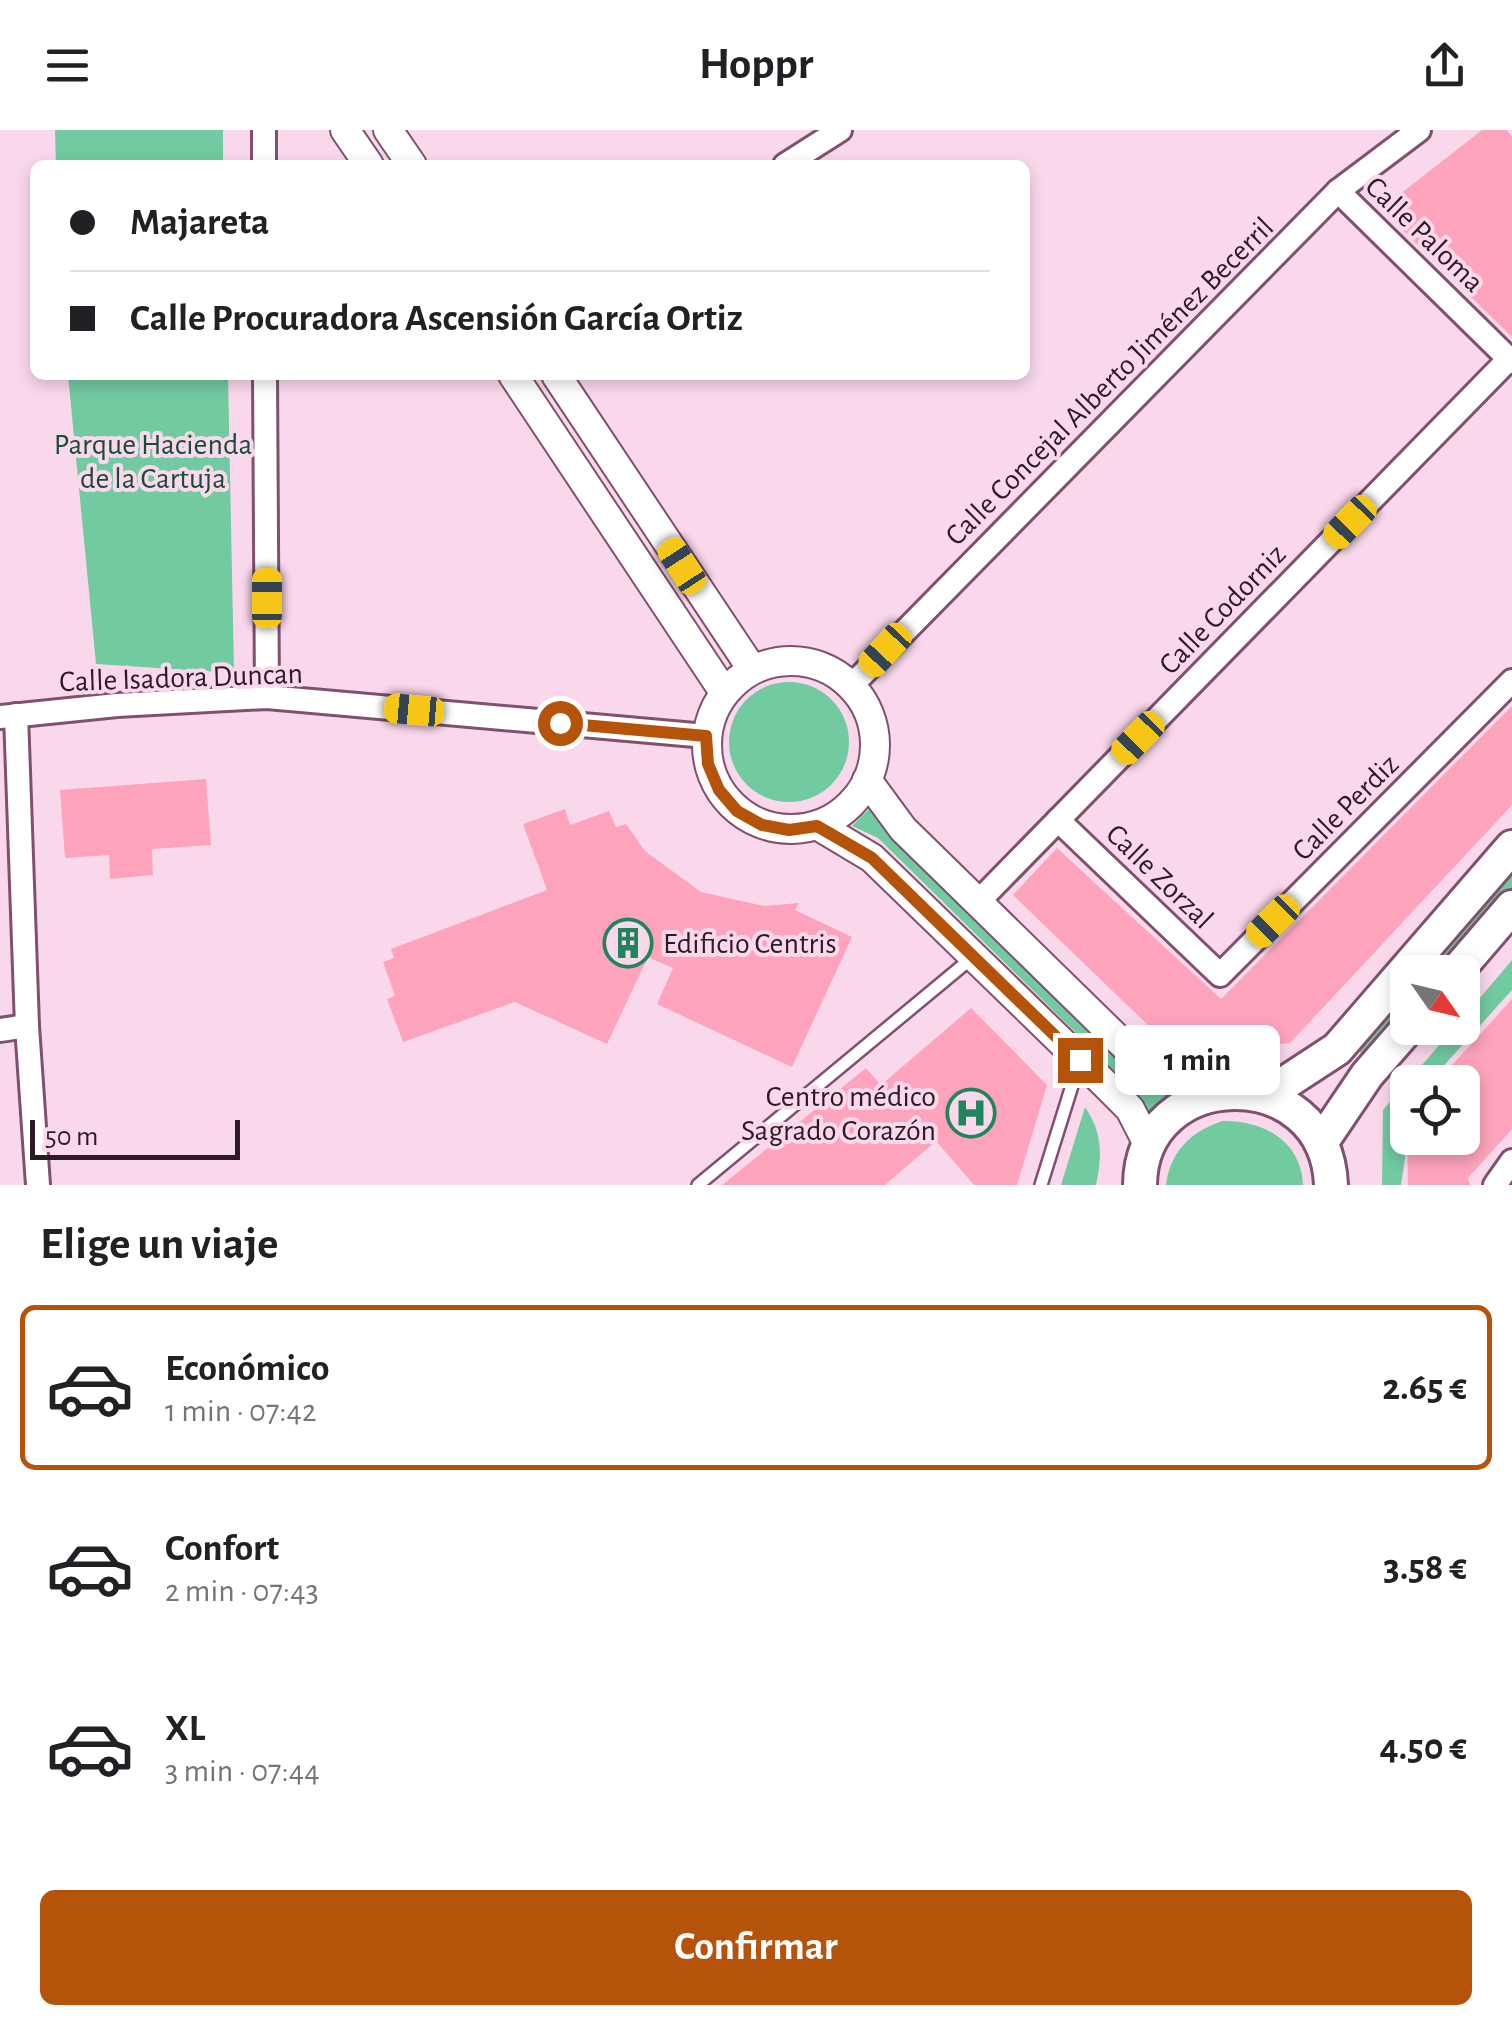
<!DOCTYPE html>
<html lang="es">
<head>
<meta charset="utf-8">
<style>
	:root { --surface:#fff; --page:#f2f2f2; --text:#202124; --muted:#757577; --line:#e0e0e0; --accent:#b45309 }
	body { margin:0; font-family:"Alegreya Sans",sans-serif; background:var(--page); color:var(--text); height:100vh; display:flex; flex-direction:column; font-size:38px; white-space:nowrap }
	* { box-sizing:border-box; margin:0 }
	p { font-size:32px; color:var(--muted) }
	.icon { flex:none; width:55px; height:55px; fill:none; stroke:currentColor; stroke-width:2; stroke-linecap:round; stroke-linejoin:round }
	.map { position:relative; height:1055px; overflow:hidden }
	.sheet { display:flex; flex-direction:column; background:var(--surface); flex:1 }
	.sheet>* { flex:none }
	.top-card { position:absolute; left:30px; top:30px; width:1000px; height:220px; border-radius:15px; box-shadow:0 5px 15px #0003; display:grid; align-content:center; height:220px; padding:0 40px; background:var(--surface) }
	.needle { width:65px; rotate:124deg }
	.tools { position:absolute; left:1390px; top:825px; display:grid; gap:20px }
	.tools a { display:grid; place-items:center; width:90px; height:90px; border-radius:15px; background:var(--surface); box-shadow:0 5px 15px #0003; font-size:50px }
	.scale { position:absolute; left:30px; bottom:25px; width:210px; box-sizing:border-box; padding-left:10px; border:5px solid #2e1a27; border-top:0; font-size:28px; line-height:35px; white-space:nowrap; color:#2e1a27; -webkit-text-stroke:8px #fad8ec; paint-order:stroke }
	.end { position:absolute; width:45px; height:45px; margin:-22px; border:12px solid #b45309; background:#fff; box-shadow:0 0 0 5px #fff }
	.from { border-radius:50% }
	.bubble { position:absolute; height:70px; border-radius:15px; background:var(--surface); box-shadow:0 5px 15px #0003; font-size:32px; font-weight:600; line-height:70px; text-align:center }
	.car { position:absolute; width:30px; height:60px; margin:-30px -15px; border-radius:12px; box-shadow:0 0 8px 2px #0007; background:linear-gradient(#f5c518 24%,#345 0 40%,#f5c518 0 76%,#345 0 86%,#f5c518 0) }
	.top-card b { display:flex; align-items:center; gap:35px; height:95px; font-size:38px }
	.top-card b+b { border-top:2px solid var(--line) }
	.top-card i { width:25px; height:25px; background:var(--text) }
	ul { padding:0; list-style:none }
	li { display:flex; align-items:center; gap:30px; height:165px; margin:0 20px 15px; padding:0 20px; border:5px solid transparent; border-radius:15px }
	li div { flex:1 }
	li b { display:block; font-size:38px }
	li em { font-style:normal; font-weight:600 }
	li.on { border-color:var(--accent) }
	li>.icon { width:90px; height:90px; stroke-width:1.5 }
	h2 { padding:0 40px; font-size:45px; line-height:120px }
	.button { display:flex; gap:20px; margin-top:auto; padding:20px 40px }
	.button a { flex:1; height:115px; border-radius:15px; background:var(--accent); color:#fff; font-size:40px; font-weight:600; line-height:115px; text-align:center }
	header { display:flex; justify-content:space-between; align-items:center; height:130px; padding:0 40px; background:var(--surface); font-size:45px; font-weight:600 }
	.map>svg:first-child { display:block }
</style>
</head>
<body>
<header><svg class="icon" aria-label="menu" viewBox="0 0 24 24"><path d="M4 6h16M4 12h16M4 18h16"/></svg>Hoppr<svg class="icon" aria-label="share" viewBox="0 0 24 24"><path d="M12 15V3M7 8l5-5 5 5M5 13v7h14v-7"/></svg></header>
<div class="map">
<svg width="1512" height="1055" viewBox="0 0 1512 1055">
	<rect width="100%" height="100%" fill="#fad8ec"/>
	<!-- green -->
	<g fill="#72caa1">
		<polygon points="55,0 223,0 223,35 56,35"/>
		<polygon points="68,245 228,245 234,543 96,534"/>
		<circle cx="789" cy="612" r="60"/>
		<polygon points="871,677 885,701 1137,949 1167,966 1146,985 1130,956 878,708 852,696"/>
		<polygon points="1512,743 1512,758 1437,842 1425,842"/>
		<polygon points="1512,830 1512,860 1429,952 1408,952 1407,979 1401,987 1406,1022 1401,1055 1382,1055 1383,980 1454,898 1462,898 1463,888"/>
		<polygon points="1407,862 1407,875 1363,924 1357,920"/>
		<path d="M1085,977C1103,1004 1102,1025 1096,1055H1061Z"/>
		<path d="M1222,991C1262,990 1301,1010 1303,1055H1166C1170,1021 1191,1002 1222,991Z"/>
	</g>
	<!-- building -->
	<g fill="#fda4bc">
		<polygon points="1482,0 1507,0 1512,7 1512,207 1381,79"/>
		<polygon points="1512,576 1512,675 1290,913 1180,926 1013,765 1057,718 1221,869"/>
		<polygon points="206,649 211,715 152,719 153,745 110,749 109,725 65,728 60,660"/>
		<polygon points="565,679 570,695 609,681 616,697 626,694 645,721 701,762 764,776 799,773 795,780 852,807 792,937 657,874 673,838 648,827 607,914 515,872 403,912 387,869 395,866 383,832 394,828 391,819 547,760 523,694"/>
		<polygon points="1512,869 1512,999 1468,1048 1470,1055 1408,1055 1407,1008 1462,1008 1462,952 1437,952"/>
		<polygon points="971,878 1047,955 1017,1055 974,1055 936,1011 885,1055 722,1055 866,938 881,955"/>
	</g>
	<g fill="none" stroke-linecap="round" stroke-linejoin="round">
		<!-- service casing -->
		<g stroke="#80506e" stroke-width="16">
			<g id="service">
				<polyline points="698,1055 973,827"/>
				<polyline points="1041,1055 1080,930"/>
			</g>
		</g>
		<!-- minor casing -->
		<g stroke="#80506e" stroke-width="28">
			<g id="minor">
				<polyline points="264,0 264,35"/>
				<polyline points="785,35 840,0"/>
				<polyline points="1338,61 1512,232"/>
				<polyline points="265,245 267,567"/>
				<polyline points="852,555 1338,61 1419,0"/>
				<polyline points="16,585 27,896 38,1055"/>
				<polyline points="0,587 117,575 267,567 706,606"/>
				<polyline points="1058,690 1220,845 1512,551"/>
				<polyline points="978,772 1509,229"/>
				<polyline points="0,900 27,896"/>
				<polyline points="1495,1055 1512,1031"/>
			</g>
		</g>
		<!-- tertiary casing -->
		<g stroke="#80506e" stroke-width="32">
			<g id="tertiary">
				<polyline points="345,0 369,35"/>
				<polyline points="388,0 412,35"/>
				<polyline points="513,245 724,562"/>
				<polyline points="556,245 752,539"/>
				<circle cx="791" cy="615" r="84"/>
				<polyline points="867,650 903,699 1132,923 1163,948 1213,964"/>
				<polyline points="817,695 872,728 1103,952 1130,979 1149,1016"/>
			</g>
		</g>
		<!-- secondary casing -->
		<g stroke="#80506e" stroke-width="38">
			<g id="secondary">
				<polyline points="1456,842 1512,777"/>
				<polyline points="1265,966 1337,919 1512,717"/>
				<polyline points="1321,1013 1367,945 1408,898"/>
				<path d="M1140,1055C1141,935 1326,930 1331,1055"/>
			</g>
		</g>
		<!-- service -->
		<use href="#service" stroke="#fff" stroke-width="11"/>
		<!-- minor -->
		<use href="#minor" stroke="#fff" stroke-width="22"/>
		<!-- tertiary -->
		<use href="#tertiary" stroke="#fff" stroke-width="28"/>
		<!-- secondary -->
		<use href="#secondary" stroke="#fff" stroke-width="32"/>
	</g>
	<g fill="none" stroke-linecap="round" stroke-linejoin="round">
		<!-- route -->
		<polyline stroke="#b45309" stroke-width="12" points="560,593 706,606 708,634 719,660 737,681 762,695 789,700 817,696 872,728 1080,930"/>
	</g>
	<!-- icons -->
	<defs>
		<g id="building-ring" transform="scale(2.5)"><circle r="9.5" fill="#fad8ec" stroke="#21845d" stroke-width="1.5"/><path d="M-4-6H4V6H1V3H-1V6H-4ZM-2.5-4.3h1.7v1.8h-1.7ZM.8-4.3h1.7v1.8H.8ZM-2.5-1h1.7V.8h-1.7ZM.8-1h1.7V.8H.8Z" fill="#21845d"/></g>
		<g id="hospital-ring" transform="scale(2.5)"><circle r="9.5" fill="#fad8ec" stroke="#21845d" stroke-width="1.5"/><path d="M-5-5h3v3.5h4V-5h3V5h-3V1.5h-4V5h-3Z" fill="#21845d"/></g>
	</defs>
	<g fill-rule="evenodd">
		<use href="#building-ring" x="628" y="813"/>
		<use href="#hospital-ring" x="971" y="983"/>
	</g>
	<g text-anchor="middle" stroke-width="8" stroke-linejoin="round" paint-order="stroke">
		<!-- street labels -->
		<g font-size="30" fill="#2e1a27" stroke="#fad8ec">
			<text transform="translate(1425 104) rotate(44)" y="10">Calle Paloma</text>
			<text transform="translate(1109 251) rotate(-45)" y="10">Calle Concejal Alberto Jiménez Becerril</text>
			<text transform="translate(1222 479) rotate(-46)" y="10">Calle Codorniz</text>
			<text transform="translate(181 547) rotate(-2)" y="10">Calle Isadora Duncan</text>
			<text transform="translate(1345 677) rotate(-45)" y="10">Calle Perdiz</text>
			<text transform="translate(1160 746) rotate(44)" y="10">Calle Zorzal</text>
		</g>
		<!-- park labels -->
		<g font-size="30" fill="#194c37" stroke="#fad8ec">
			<text x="153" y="324">Parque Hacienda<tspan x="153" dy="34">de la Cartuja</tspan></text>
		</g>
		<!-- poi labels -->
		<g font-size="30" fill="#2e1a27" stroke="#fad8ec" text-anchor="start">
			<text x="663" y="823">Edificio Centris</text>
			<text x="936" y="976" text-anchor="end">Centro médico<tspan x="936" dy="34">Sagrado Corazón</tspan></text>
		</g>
	</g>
</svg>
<div class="tools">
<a><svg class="needle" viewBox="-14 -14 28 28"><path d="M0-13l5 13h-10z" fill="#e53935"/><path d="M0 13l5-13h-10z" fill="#757577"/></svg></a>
<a><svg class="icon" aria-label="locate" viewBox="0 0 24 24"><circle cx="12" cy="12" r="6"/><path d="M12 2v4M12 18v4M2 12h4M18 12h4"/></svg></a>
</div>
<div class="scale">50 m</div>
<i class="end from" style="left:560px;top:593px"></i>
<i class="end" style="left:1080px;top:930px"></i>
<div class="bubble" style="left:1115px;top:895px;width:165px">1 min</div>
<i class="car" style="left:1350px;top:392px;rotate:224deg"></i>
<i class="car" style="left:682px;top:436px;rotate:327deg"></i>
<i class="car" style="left:267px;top:468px;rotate:0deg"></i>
<i class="car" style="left:885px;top:520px;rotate:223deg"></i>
<i class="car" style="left:414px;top:580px;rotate:275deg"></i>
<i class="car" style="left:1138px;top:608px;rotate:224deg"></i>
<i class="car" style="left:1273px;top:791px;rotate:225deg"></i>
<div class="top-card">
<b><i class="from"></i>Majareta</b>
<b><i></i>Calle Procuradora Ascensión García Ortiz</b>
</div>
</div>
<section class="sheet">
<h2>Elige un viaje</h2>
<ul>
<li class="on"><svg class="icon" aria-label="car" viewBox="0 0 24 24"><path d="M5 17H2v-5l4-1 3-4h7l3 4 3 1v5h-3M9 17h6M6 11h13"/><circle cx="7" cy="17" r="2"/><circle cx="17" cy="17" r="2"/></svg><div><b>Económico</b><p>1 min · 07:42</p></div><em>2.65 €</em></li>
<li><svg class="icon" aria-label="car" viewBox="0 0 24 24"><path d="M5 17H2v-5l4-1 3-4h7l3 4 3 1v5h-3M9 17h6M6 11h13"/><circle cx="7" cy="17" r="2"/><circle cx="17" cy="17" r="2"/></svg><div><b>Confort</b><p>2 min · 07:43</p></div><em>3.58 €</em></li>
<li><svg class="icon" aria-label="car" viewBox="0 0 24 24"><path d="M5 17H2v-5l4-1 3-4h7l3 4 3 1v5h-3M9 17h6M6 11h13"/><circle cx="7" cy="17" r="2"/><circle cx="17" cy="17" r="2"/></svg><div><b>XL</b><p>3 min · 07:44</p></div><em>4.50 €</em></li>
</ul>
<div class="button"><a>Confirmar</a></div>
</section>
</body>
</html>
